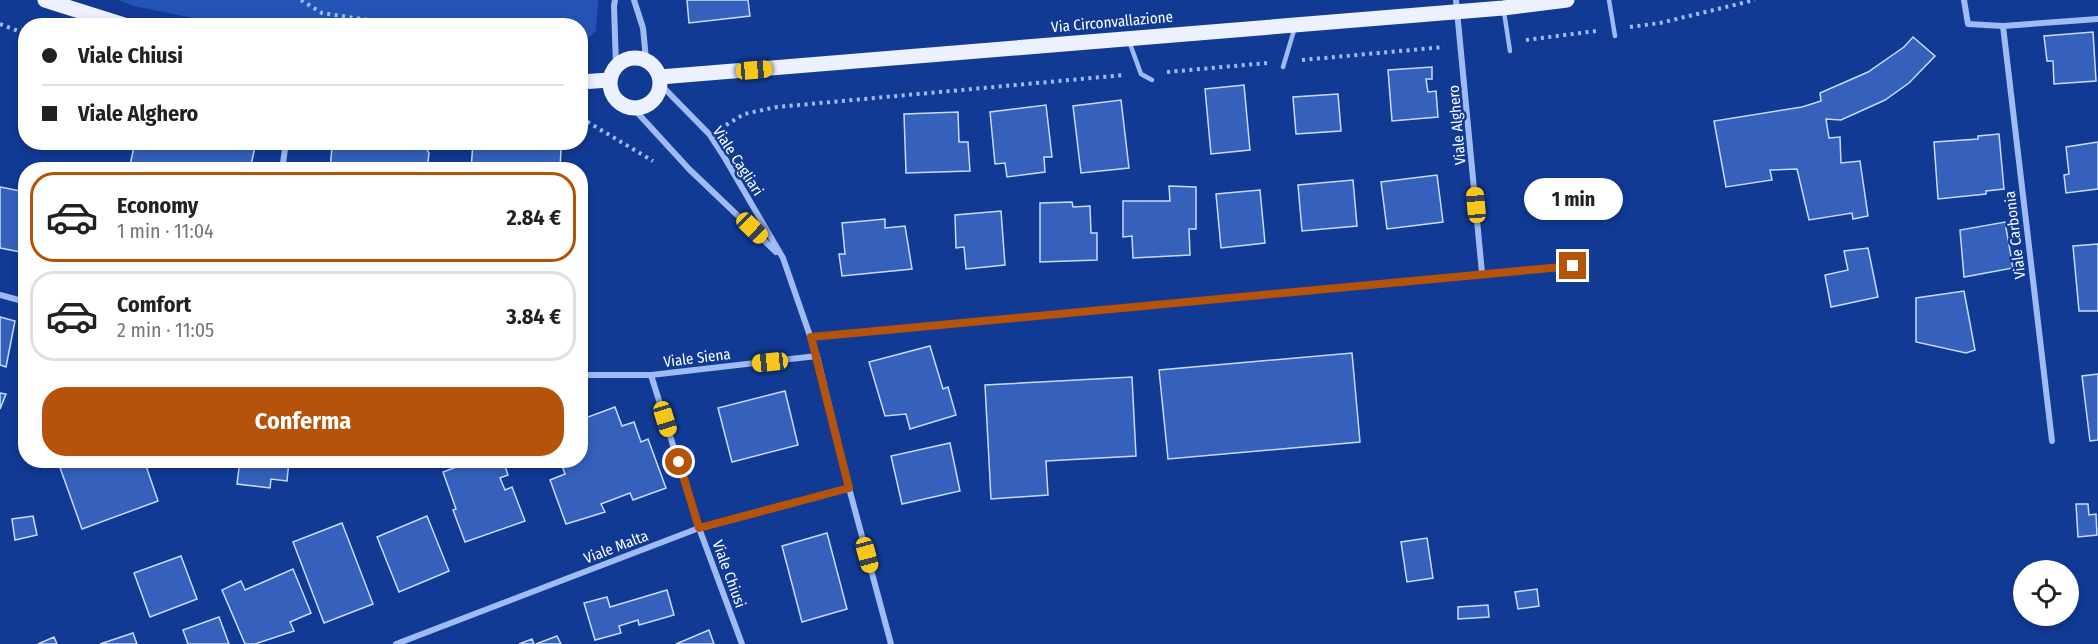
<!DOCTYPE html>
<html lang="it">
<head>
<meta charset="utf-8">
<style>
	:root { --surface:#fff; --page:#f6f6f6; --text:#222; --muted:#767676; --line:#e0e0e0; --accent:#b45309 }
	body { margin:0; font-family:"Fira Sans Condensed",sans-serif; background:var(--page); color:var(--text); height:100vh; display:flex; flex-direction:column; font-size:22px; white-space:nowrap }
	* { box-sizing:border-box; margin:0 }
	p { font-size:20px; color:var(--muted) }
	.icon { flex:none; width:33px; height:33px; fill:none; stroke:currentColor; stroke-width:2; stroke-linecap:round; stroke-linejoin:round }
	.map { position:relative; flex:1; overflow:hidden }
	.details { position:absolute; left:18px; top:162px; width:570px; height:306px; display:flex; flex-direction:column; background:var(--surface); border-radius:24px; box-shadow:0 3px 9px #0003 }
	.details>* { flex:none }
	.guide { position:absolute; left:18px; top:18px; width:570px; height:132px; border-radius:24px; box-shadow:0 3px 9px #0003; display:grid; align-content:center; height:132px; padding:0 24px; background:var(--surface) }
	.fabs { position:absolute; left:2013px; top:560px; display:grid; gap:12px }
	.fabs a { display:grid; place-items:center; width:66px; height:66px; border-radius:50%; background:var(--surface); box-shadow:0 3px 9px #0003; font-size:30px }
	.end { position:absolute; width:27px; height:27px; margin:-14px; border:8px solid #b45309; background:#fff; box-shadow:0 0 0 3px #fff }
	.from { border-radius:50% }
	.bubble { position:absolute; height:42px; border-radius:21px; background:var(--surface); box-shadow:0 3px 9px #0003; font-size:20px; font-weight:700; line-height:42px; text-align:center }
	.car { position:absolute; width:18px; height:36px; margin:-18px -9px; border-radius:8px; box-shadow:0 0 4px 2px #0007; background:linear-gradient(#f5c518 24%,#345 0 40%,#f5c518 0 76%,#345 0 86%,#f5c518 0) }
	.guide b { display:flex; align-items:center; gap:21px; height:57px; font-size:22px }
	.guide b+b { border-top:2px solid var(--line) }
	.guide i { width:15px; height:15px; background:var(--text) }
	ul { padding:10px 0 0; list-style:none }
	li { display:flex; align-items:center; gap:18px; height:90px; margin:0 12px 9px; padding:0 12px; border:3px solid var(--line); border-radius:24px }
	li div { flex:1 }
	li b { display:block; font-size:22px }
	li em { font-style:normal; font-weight:700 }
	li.active { border-color:var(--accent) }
	li>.icon { width:54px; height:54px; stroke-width:1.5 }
	.cta { display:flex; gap:12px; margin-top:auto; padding:12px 24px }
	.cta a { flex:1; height:69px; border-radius:24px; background:var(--accent); color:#fff; font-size:24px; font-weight:700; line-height:69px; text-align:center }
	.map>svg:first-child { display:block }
</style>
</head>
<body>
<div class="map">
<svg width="2098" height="644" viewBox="0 0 2098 644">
	<rect width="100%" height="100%" fill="#113a95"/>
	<!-- green -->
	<polygon fill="#2453b5" points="118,0 598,0 598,3 596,31 581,45 580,26 227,25 134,6"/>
	<!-- building -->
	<g fill="#3561bc" stroke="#c8dafd" stroke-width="1.5">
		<polygon points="687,0 748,0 750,16 689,23"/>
		<polygon points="2093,32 2096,81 2054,84 2053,61 2047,61 2044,36"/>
		<polygon points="1913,37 1935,56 1909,83 1885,100 1841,120 1826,119 1829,138 1840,137 1841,163 1860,161 1868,216 1853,219 1852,213 1809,220 1797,169 1770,170 1772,180 1726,187 1714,121 1802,107 1821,101 1820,93 1868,72 1904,47"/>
		<polygon points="1432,67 1432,79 1426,79 1428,92 1436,91 1438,117 1392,121 1388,70"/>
		<polygon points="1244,85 1250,150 1211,154 1205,89"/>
		<polygon points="1338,94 1341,131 1296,134 1293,97"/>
		<polygon points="1121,100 1129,168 1081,173 1073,106"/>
		<polygon points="1046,105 1052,157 1044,157 1045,172 1007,177 1005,163 995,164 990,112"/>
		<polygon points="958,112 959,142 968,142 970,171 906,173 904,114"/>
		<polygon points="1999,134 2004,189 1986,191 1986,194 1938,199 1934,142 1978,139 1978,136"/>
		<polygon points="135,142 256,142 250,170 129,170"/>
		<polygon points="336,142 422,142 429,153 427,170 330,170 332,147"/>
		<polygon points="473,142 552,142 552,148 561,149 560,170 471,170"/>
		<polygon points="2098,142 2098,189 2066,193 2064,175 2069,174 2066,147"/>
		<polygon points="1437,175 1443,222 1387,229 1381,182"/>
		<polygon points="1353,180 1357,226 1302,231 1298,185"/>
		<polygon points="1169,186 1196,187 1196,229 1189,229 1190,255 1133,258 1132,236 1123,237 1123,201 1170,201"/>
		<polygon points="0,187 26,192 26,253 0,248"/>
		<polygon points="1260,190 1265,243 1221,248 1216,194"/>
		<polygon points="1072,202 1073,207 1090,206 1091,233 1097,233 1097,260 1040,262 1040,203"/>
		<polygon points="1001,211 1005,265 966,269 964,247 956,248 955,215"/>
		<polygon points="885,219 885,228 905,226 912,269 842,276 839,254 845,254 842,223"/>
		<polygon points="2005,222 2013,268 1964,277 1960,230"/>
		<polygon points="2098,244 2098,311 2079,311 2073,246"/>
		<polygon points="1868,248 1878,297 1831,307 1825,275 1848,270 1844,251"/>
		<polygon points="1964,291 1975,350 1966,353 1916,342 1916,298"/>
		<polygon points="0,317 15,321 6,367 0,365"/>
		<polygon points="930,346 943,389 948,387 956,415 910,429 906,414 885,416 869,362"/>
		<polygon points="1352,353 1360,442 1168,459 1159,370"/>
		<polygon points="2098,374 2098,440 2090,441 2082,376"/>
		<polygon points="1132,377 1136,456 1046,461 1048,495 991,499 985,385"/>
		<polygon points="785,391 798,445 732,462 718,408"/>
		<polygon points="0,393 6,394 0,409"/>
		<polygon points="615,407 622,426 634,422 641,442 648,439 666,488 633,500 630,493 601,504 605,512 566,524 550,480 565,474 560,460 580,460 580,420"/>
		<polygon points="950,443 960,491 902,504 891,456"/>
		<polygon points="63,460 144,460 158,501 82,529 58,462"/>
		<polygon points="240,460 289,460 287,481 271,479 270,488 237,484"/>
		<polygon points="356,460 390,460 389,464"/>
		<polygon points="475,460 503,460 508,475 500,478 505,490 512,487 525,521 465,542 453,510 456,509 443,472"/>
		<polygon points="2076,504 2088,504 2089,515 2096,514 2097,535 2078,537"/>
		<polygon points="33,516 37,535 15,540 12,519"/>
		<polygon points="427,516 449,571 399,592 377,537"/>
		<polygon points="342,523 373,604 324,623 293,542"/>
		<polygon points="827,533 847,609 802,622 782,546"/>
		<polygon points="1427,538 1433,578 1407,582 1401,542"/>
		<polygon points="181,556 197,599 150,617 134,573"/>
		<polygon points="293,569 311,613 290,622 294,631 255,644 245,644 222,590 241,581 245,590"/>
		<polygon points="1537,589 1539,606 1518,609 1515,592"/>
		<polygon points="667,590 674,615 639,625 638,620 619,626 621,633 595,640 584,603 607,597 610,607"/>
		<polygon points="1488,605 1489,617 1458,619 1458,607"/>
		<polygon points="219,617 229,644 188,644 183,630"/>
		<polygon points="709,630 714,644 676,644"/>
		<polygon points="133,633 137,644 100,644"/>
		<polygon points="557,636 561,644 536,644"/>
		<polygon points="54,637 57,644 38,644 45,641"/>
		<polygon points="532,639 534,644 519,644"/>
	</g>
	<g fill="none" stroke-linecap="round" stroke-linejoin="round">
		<!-- path -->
		<g stroke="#a0bbf3" stroke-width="4" stroke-dasharray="3 4.5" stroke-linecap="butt">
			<polyline points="301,0 322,13 408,26"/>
			<polyline points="0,24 26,34"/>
			<polyline points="1630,27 1660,23 1755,0"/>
			<polyline points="1526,40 1596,31"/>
			<polyline points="1302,60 1444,47"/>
			<polyline points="1167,72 1267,63"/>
			<polyline points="580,121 586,121 653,161"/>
			<polyline points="726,125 744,114 777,107 1124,75"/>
		</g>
		<!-- service -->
		<g stroke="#a0bbf3" stroke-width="4.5">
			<polyline points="1609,0 1615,36"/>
			<polyline points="1504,12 1510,51"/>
			<polyline points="1129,41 1141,74 1152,80"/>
			<polyline points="1283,67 1295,27"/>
		</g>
		<!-- minor -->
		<g stroke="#a0bbf3" stroke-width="6">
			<polyline points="615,0 614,6 616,66"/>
			<polyline points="634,0 643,28 646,59"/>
			<polyline points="1456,0 1482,273"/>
			<polyline points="1964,0 1968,24 2003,26 2098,19"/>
			<polyline points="2003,26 2052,441"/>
			<polyline points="661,85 710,135 723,155 783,258 817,356 849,488 891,644"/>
			<polyline points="633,108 689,169 776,252"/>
			<polyline points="282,170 286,142"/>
			<polyline points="0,295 26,302"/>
			<polyline points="811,337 1573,266"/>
			<polyline points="580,375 651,375 817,356"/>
			<polyline points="651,375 699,528 742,644"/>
			<polyline points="396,644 699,528 849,488"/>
		</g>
		<!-- primary -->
		<g stroke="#edf1ff" stroke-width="15">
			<polyline points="45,0 127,26"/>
			<circle cx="635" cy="83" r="25"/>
			<polyline points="660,77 1503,8 1567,0"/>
			<polyline points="580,82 610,80"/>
		</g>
	</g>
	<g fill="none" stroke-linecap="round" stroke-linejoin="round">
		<!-- route -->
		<polyline stroke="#b45309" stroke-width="8" points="679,462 699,528 849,488 811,337 1573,266"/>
	</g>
	<g text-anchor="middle" stroke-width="5" stroke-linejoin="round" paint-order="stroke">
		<!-- street labels -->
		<g font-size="15" fill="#fff" stroke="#113a95">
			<text transform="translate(1112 22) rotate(-5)" y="5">Via Circonvallazione</text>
			<text transform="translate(1457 125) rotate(-95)" y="5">Viale Alghero</text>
			<text transform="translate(738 161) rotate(57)" y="5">Viale Cagliari</text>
			<text transform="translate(2015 235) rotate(-97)" y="5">Viale Carbonia</text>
			<text transform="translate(697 358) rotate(-7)" y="5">Viale Siena</text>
			<text transform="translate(616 547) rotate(-21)" y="5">Viale Malta</text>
			<text transform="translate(729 574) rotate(70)" y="5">Viale Chiusi</text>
		</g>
	</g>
</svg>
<div class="fabs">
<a><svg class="icon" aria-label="locate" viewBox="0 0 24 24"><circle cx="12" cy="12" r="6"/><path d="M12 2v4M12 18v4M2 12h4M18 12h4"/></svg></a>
</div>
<i class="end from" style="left:679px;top:462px"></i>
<i class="end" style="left:1573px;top:266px"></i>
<div class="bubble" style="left:1524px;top:178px;width:99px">1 min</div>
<i class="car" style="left:754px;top:70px;rotate:85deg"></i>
<i class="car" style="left:1476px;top:205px;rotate:355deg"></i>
<i class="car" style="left:752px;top:228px;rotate:134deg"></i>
<i class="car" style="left:770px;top:362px;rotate:264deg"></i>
<i class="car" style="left:665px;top:419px;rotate:163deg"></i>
<i class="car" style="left:867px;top:555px;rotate:165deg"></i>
<div class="guide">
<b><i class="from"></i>Viale Chiusi</b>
<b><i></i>Viale Alghero</b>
</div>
<section class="details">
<ul>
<li class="active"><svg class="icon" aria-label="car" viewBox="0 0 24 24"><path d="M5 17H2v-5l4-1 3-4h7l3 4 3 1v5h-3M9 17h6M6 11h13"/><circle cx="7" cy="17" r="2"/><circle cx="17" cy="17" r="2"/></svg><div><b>Economy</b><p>1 min · 11:04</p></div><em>2.84 €</em></li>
<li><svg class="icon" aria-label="car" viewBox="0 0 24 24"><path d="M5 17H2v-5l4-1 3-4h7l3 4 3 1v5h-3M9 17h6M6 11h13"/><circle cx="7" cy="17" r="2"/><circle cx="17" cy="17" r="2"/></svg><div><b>Comfort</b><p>2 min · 11:05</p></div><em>3.84 €</em></li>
</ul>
<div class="cta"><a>Conferma</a></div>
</section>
</div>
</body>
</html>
